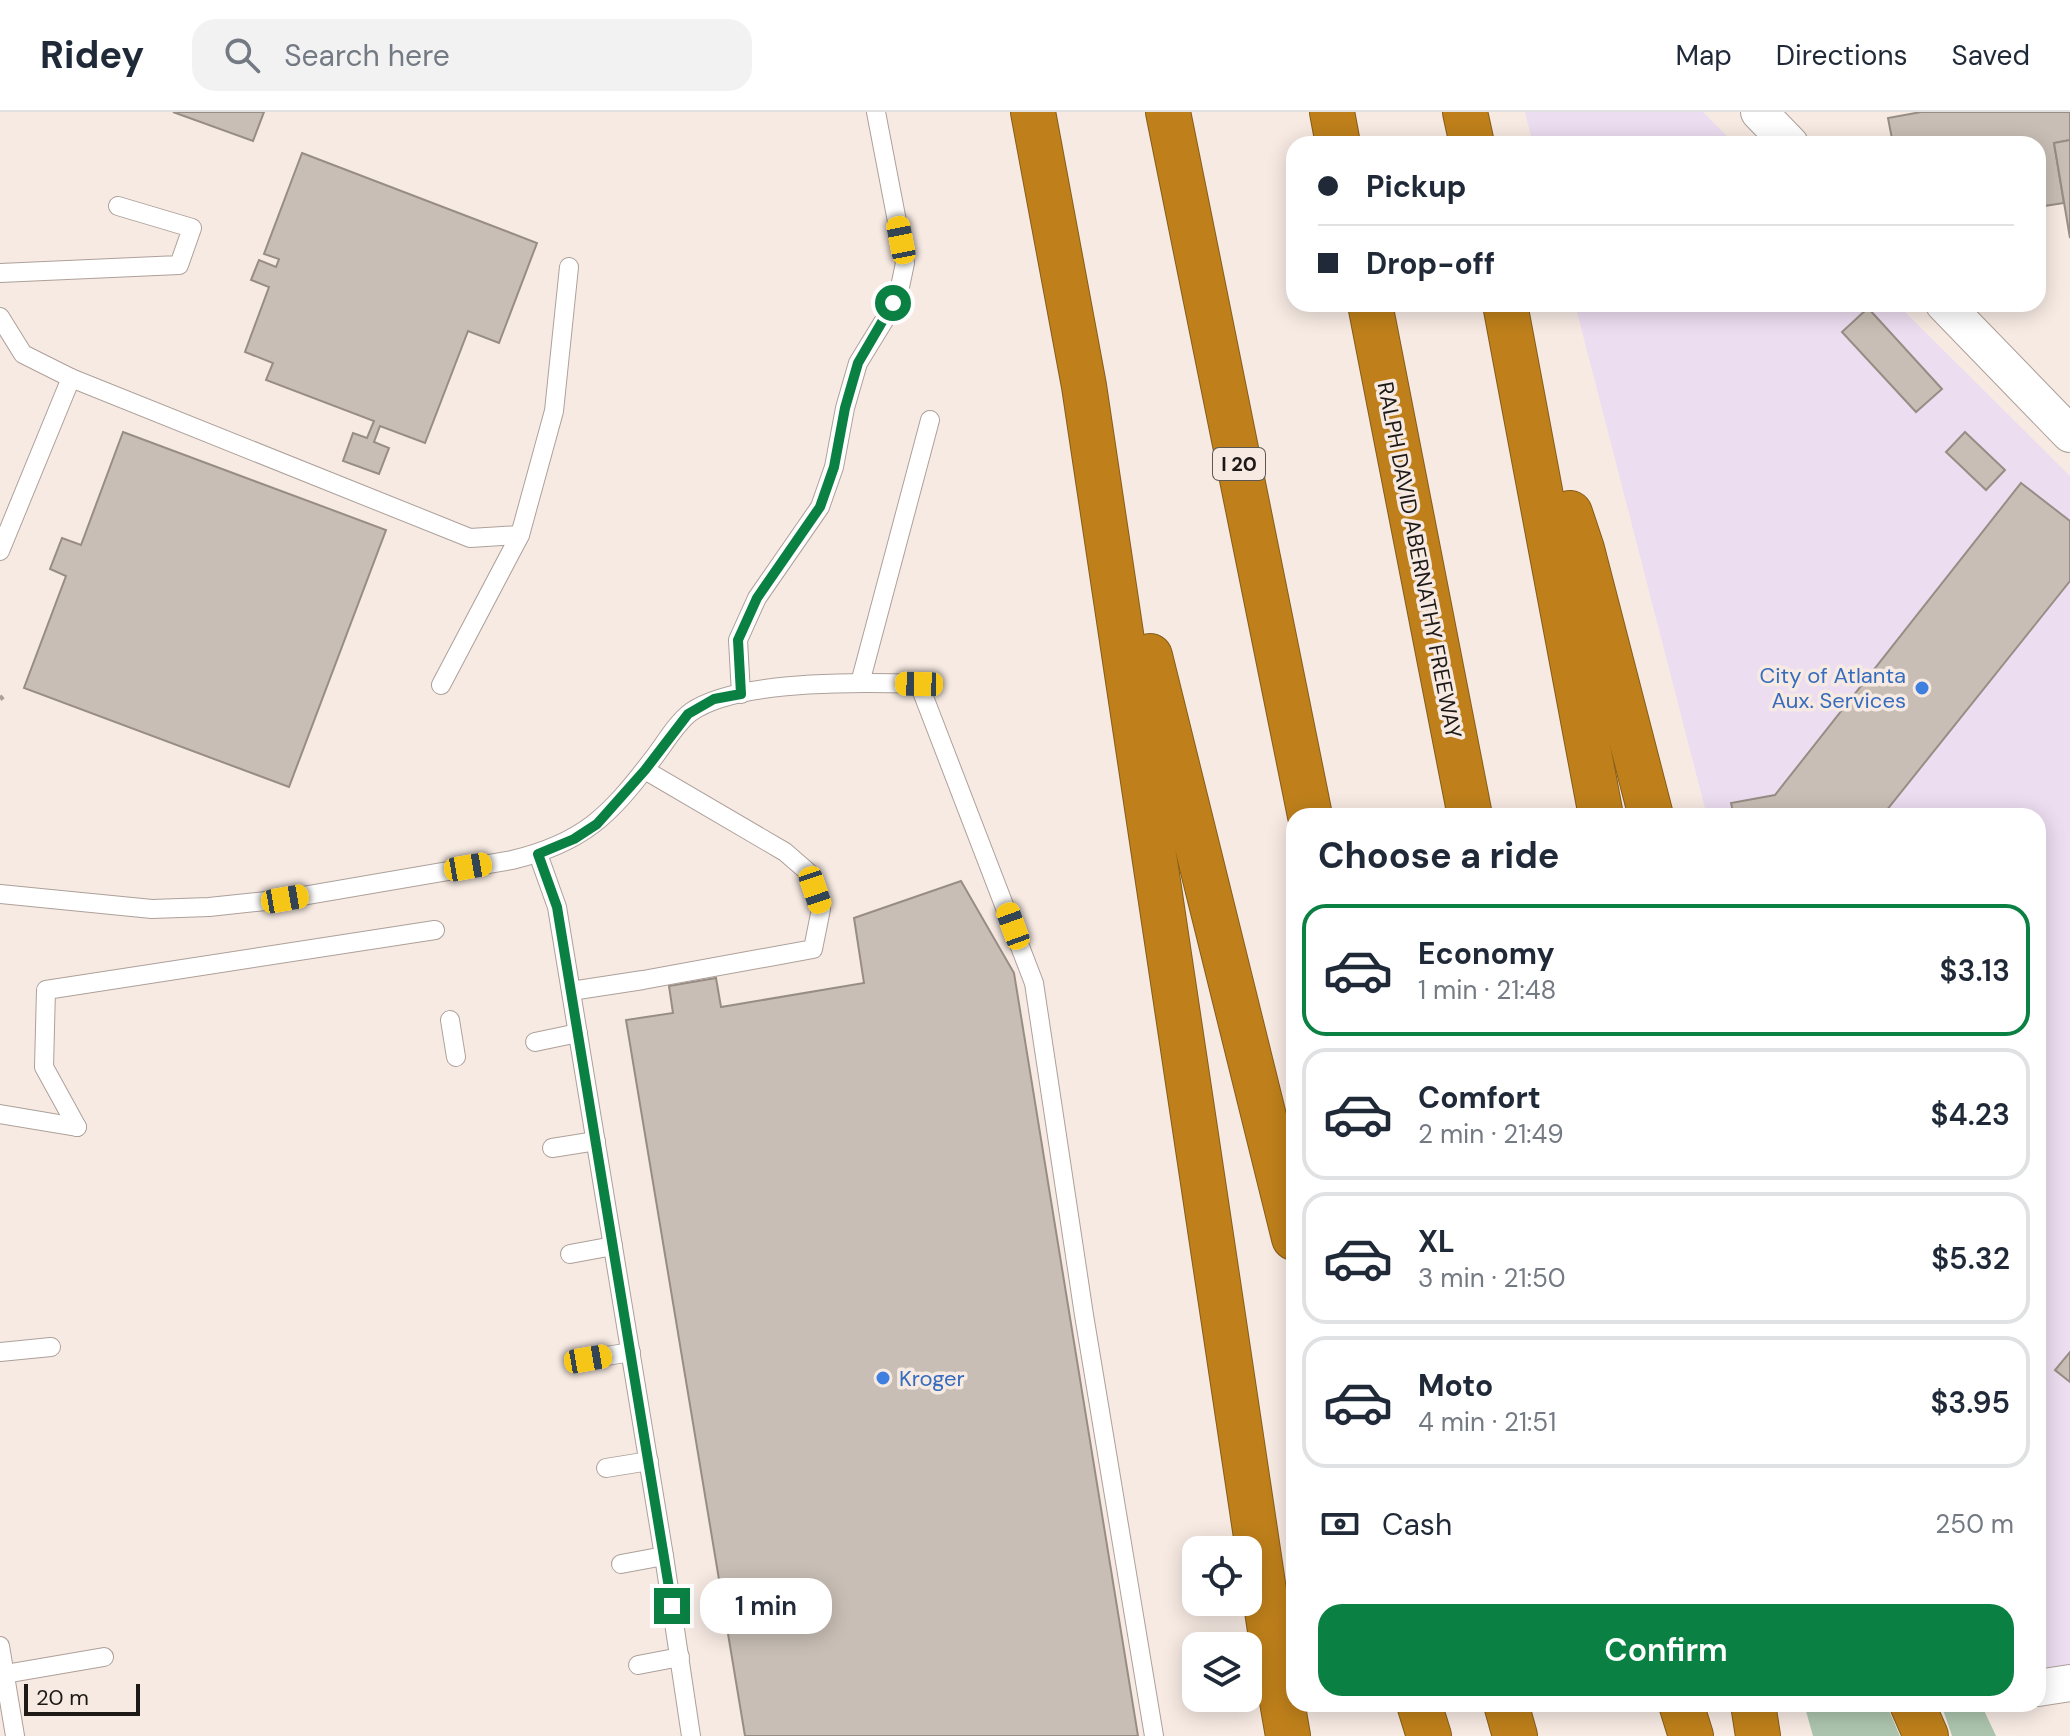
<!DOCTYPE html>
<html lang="en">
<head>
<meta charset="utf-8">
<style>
	:root { --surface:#fff; --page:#f2f2f3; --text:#1f2937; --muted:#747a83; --line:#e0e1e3; --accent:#0b8043 }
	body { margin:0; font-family:"DM Sans",sans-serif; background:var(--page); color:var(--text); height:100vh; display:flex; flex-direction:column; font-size:30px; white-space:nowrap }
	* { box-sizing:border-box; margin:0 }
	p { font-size:26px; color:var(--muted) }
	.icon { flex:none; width:44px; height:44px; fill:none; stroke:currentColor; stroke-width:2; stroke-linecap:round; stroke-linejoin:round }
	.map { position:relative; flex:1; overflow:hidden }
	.details { position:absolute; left:1286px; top:696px; width:760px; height:904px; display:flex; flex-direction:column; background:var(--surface); border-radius:24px; box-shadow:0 4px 20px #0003 }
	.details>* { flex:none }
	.banner { position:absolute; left:1286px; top:24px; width:760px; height:176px; border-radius:24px; box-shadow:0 4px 20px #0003; display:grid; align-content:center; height:176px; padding:0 32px; background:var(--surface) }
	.fabs { position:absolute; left:1182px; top:1424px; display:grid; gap:16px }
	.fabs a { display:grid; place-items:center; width:80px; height:80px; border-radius:16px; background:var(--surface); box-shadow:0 4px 20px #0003; font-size:40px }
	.scale { position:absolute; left:24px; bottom:20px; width:116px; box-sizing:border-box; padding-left:8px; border:4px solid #1d1916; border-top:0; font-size:22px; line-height:28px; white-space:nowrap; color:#1d1916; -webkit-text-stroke:6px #f7eae3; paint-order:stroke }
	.end { position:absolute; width:36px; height:36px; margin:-18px; border:10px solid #0b8043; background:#fff; box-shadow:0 0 0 4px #fff }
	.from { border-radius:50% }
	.bubble { position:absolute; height:56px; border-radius:24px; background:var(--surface); box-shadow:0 4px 20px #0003; font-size:26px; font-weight:600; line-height:56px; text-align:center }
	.car { position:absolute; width:24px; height:48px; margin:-24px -12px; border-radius:10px; box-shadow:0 0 6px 2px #0007; background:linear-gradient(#f5c518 24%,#345 0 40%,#f5c518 0 76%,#345 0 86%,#f5c518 0) }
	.banner b { display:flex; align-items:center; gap:28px; height:76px; font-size:30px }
	.banner b+b { border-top:2px solid var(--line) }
	.banner i { width:20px; height:20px; background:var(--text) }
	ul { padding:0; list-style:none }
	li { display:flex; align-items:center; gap:24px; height:132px; margin:0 16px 12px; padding:0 16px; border:4px solid var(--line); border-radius:24px }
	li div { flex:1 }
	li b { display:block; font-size:30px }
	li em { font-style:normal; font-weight:600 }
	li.selected { border-color:var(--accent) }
	li>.icon { width:72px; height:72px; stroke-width:1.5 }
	h2 { padding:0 32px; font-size:36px; line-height:96px }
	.pay { display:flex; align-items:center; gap:20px; height:88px; padding:0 32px; font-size:30px }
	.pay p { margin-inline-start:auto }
	.cta { display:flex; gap:16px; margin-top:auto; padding:16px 32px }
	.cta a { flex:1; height:92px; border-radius:24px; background:var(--accent); color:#fff; font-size:32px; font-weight:600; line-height:92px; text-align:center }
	header { display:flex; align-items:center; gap:48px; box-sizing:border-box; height:112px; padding:0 40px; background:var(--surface); border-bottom:2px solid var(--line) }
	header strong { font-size:38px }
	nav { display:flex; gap:44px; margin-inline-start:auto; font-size:28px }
	.search { width:560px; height:72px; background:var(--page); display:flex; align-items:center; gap:20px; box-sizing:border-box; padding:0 28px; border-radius:24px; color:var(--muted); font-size:30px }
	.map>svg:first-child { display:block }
</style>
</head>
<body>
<header>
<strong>Ridey</strong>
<div class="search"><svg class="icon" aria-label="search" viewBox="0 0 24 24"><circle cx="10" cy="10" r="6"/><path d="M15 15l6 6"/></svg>Search here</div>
<nav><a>Map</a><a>Directions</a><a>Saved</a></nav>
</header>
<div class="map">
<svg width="2070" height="1624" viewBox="0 0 2070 1624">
	<rect width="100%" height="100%" fill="#f7eae3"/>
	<!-- industrial -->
	<g fill="#ecddf0">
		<polygon points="1525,0 1703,0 1735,32 1533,32"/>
		<polygon points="1575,192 1897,192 2070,364 2070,1571 2038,1576 2038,704 1707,704"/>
	</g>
	<!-- green -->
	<g fill="#adc5ae">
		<polygon points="1804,1592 1886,1592 1900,1624 1813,1624"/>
		<polygon points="1941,1592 1981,1592 1996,1624 1952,1624"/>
	</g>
	<!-- building -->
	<g fill="#c8beb5" stroke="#978d85" stroke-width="2">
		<polygon points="173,0 264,0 253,29"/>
		<polygon points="1921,0 2070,0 2070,28 2054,31 2064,91 2038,95 2038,32 1893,32 1888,6"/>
		<polygon points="2070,28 2070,126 2054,31"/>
		<polygon points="302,41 537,131 499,231 468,219 425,331 380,314 374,330 389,336 379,362 343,349 353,321 367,326 374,309 266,268 273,251 245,240 269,175 251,168 259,148 276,155 279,147 264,142"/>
		<polygon points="1868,196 1942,277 1916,300 1842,220"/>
		<polygon points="123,320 386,418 289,675 24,576 66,464 50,457 62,426 81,433"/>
		<polygon points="1965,320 2005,358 1986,378 1946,340"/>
		<polygon points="2021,371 2070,409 2070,469 1882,704 1734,704 1731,691 1775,683"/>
		<polygon points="961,769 1014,861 1138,1624 745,1624 626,908 673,901 669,874 716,866 721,895 864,871 854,806"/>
		<polygon points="2070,1240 2070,1270 2055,1258"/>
	</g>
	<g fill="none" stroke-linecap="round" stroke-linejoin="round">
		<!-- lane casing -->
		<g stroke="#ada09a" stroke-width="20">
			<g id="lane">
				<polyline points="0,161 179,153 192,116 118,94"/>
				<polyline points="0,205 23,242 71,266 470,426 520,423"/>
				<polyline points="0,439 71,266"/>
				<polyline points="860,571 930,308"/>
				<polyline points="441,573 520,423 554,299 569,155"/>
				<polyline points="741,582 738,528 757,486 820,395 834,355 845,296 858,251 885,207 900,175 905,151 876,0"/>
				<polyline points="538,742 557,795 664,1444 691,1624"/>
				<path d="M0,782L152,797L209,795L285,787L512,748C583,731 609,704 652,648C664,633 676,611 691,600C737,568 862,570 919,572L1034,871L1084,1203L1154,1624"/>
				<polyline points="571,879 643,868 813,837 821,797 808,760 785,740 645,658"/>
				<polyline points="450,908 456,945"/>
				<polyline points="535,930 578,921"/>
				<polyline points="0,1002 77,1015"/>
				<polyline points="77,1015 44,955 46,878 435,818"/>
				<polyline points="552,1036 596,1029"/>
				<polyline points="570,1142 613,1134"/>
				<polyline points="0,1240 51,1235"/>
				<polyline points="588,1247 631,1240"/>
				<polyline points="606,1356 649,1349"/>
				<polyline points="621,1452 664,1444"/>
				<polyline points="0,1534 15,1624"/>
				<polyline points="638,1553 680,1545"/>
				<polyline points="5,1562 104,1545"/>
			</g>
		</g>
		<!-- street casing -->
		<g stroke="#ada09a" stroke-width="38">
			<g id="street">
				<polyline points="1759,0 1790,32"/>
				<polyline points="1944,192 2070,322"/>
				<polyline points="2038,1576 2070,1571"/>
			</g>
		</g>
		<!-- highway casing -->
		<g stroke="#865c19" stroke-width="46">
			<g id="highway">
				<polyline points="1033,0 1084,274 1272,1532 1288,1624"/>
				<polyline points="1168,0 1310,704"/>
				<polyline points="1332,0 1338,32"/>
				<polyline points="1465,0 1472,32"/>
				<polyline points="1370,192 1470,704"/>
				<polyline points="1505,192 1601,704"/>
				<polyline points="1570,401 1582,437 1651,704"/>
				<polyline points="1150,544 1294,1126"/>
				<polyline points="1419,1592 1429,1624"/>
				<polyline points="1506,1592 1515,1624"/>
				<polyline points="1681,1592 1691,1624"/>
				<polyline points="1753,1592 1758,1624"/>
				<polyline points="1912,1592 1926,1624"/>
			</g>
		</g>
		<!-- path -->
		<polyline stroke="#aba19b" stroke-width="5" stroke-dasharray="4 4" stroke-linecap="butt" points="0,587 6,582"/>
		<!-- lane -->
		<use href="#lane" stroke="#fff" stroke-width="18"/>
		<!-- street -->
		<use href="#street" stroke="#fff" stroke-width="36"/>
		<!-- highway -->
		<use href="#highway" stroke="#bf801b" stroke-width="44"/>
	</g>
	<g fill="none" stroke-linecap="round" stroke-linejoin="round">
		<!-- route -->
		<polyline stroke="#0b8043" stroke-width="10" points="672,1494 557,795 538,742 574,727 597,712 645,658 688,602 714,587 741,582 738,528 757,486 820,395 834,355 845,296 858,251 893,191"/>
	</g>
	<!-- markers -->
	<g fill="#3f7fe0" stroke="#f7eae3" stroke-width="3">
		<circle cx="1922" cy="576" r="8"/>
		<circle cx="883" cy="1266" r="8"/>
	</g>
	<g text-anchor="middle" stroke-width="7" stroke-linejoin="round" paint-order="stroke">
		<!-- shield labels -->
		<rect fill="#f7eae3" stroke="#5e5854" stroke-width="2" x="1213" y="336" width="52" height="32" rx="6"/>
		<g font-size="20" font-weight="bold" fill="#1d1916">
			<text x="1239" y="359">I 20</text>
		</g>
		<!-- street labels -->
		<g font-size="22" fill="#1d1916" stroke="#f7eae3">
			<text transform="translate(1420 448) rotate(79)" y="8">RALPH DAVID ABERNATHY FREEWAY</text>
		</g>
		<!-- shop labels -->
		<g font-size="22" fill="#366cbe" stroke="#f7eae3" text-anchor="end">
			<text x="1906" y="571">City of Atlanta<tspan x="1906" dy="25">Aux. Services</tspan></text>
			<text x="899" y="1274" text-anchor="start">Kroger</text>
		</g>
	</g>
</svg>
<div class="fabs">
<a><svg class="icon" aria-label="locate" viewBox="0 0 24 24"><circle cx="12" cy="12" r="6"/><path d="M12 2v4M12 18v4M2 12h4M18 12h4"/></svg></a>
<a><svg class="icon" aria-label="layers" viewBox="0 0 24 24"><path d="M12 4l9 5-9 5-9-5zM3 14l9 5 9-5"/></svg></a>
</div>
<div class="scale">20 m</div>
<i class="end from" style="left:893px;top:191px"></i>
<i class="end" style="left:672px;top:1494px"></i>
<div class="bubble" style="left:700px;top:1466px;width:132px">1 min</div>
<i class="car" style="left:901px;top:128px;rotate:349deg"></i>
<i class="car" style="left:919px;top:572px;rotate:271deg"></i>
<i class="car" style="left:468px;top:755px;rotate:80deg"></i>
<i class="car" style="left:815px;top:778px;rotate:161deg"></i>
<i class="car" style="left:285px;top:787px;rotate:80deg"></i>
<i class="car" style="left:1013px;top:814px;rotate:340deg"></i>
<i class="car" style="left:588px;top:1247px;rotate:80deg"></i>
<div class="banner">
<b><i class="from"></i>Pickup</b>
<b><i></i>Drop-off</b>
</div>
<section class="details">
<h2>Choose a ride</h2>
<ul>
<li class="selected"><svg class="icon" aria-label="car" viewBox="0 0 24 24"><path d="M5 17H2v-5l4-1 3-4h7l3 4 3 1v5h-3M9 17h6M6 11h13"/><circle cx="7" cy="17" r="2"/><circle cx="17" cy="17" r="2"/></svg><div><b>Economy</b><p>1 min · 21:48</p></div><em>$3.13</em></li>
<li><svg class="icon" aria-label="car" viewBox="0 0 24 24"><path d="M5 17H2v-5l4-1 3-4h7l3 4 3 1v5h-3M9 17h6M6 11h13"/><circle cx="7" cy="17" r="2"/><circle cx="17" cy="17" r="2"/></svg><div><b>Comfort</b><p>2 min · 21:49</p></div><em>$4.23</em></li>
<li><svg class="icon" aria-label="car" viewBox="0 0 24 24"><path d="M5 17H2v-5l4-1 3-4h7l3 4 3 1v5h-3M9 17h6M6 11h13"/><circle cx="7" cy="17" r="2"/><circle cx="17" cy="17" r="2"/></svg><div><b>XL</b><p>3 min · 21:50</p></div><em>$5.32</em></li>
<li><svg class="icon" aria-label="car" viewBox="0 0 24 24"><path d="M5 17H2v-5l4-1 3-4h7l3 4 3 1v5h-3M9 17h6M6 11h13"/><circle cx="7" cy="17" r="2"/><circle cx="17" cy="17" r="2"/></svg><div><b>Moto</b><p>4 min · 21:51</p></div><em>$3.95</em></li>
</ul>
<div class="pay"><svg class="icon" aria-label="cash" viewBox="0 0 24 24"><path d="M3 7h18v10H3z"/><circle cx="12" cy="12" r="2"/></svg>Cash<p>250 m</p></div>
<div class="cta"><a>Confirm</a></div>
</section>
</div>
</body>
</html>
